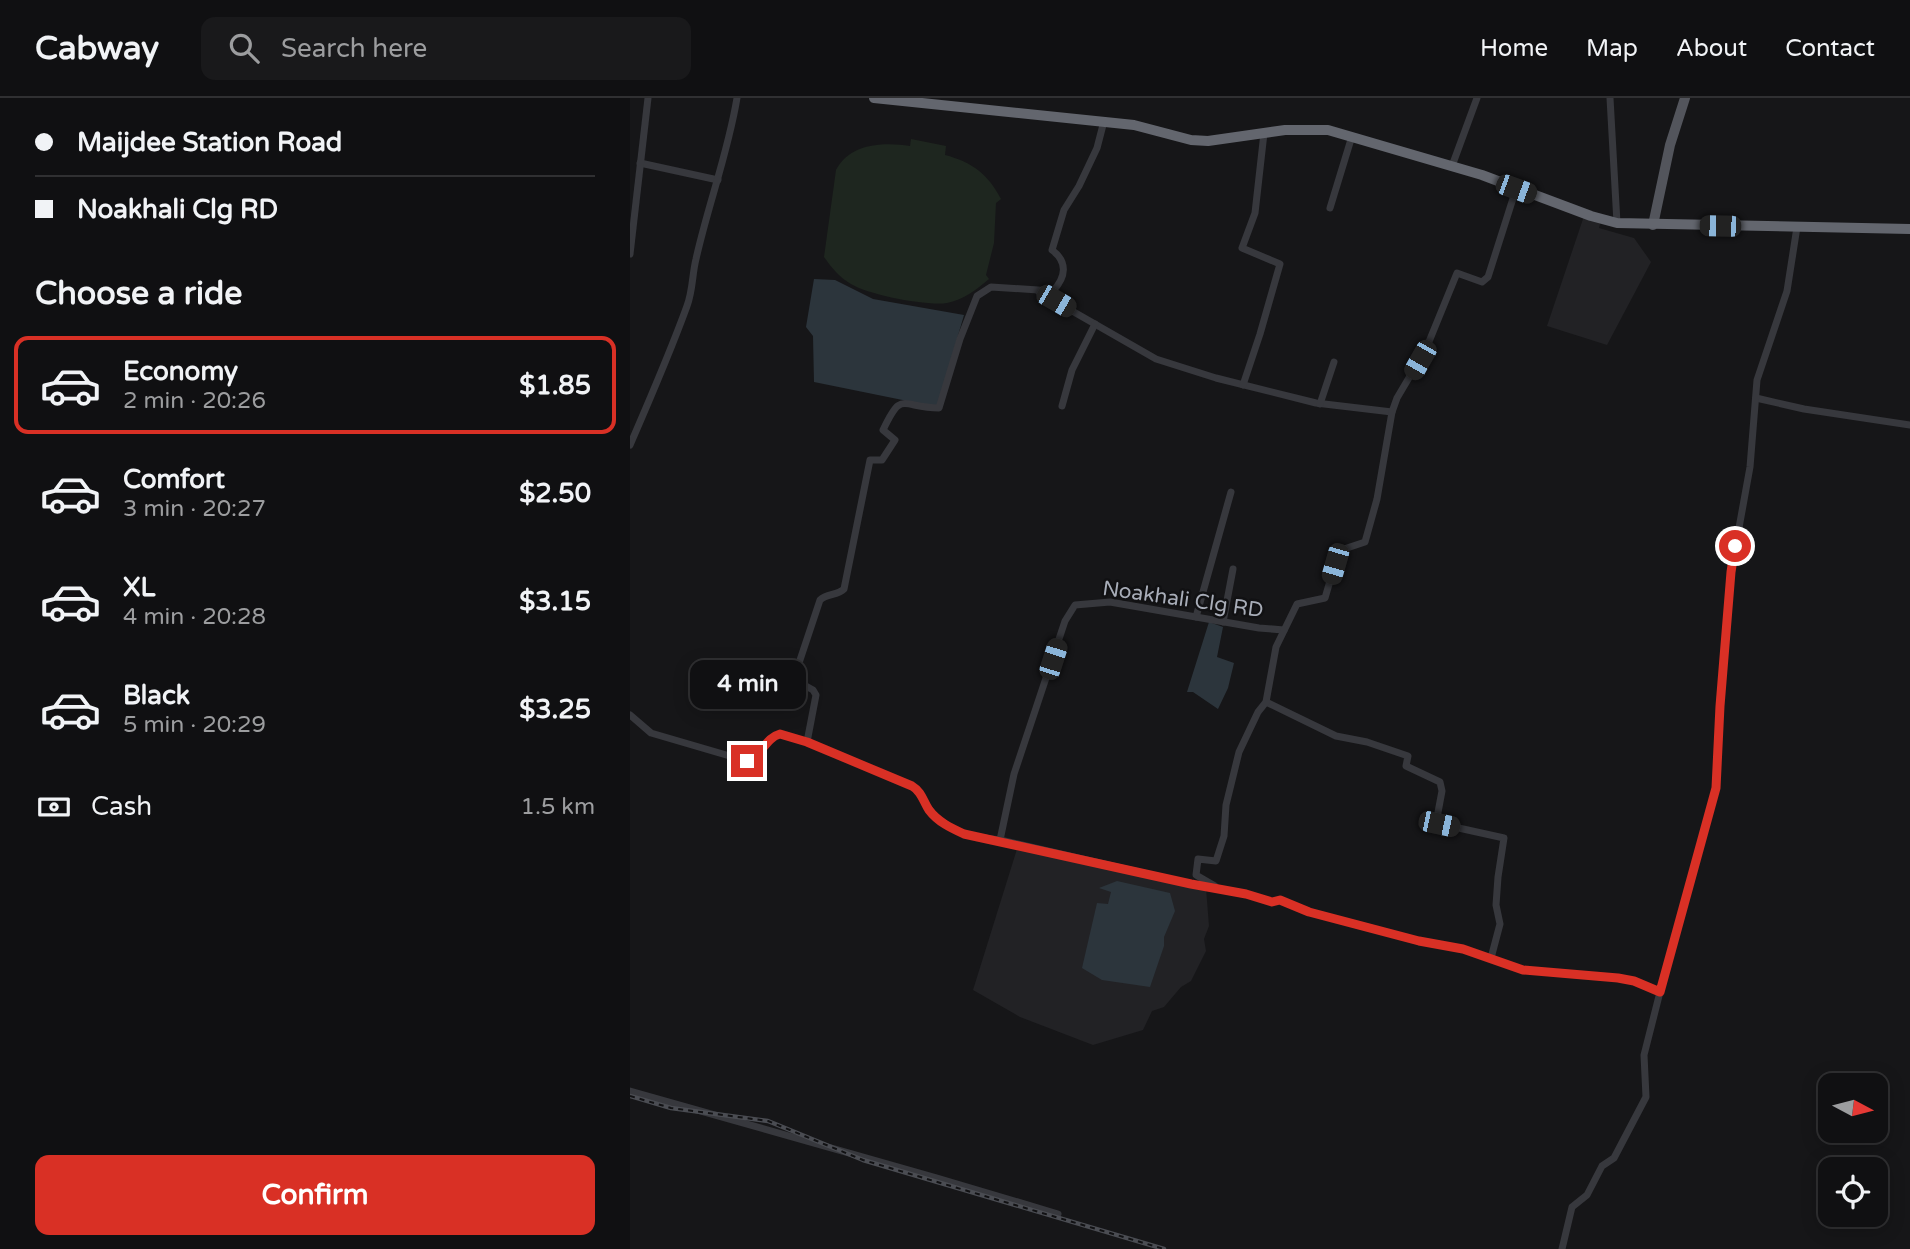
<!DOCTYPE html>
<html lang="en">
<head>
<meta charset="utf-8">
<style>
	:root { --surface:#101012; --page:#19191b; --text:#f1f3f6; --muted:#9c9d9f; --line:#303032; --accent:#d93025 }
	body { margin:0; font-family:"Varela Round",sans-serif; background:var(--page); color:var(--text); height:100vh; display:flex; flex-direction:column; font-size:26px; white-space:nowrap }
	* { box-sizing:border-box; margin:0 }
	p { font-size:23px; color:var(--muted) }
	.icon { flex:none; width:38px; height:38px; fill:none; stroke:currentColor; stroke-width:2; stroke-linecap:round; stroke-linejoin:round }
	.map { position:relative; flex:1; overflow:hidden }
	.panel { display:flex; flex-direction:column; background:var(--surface); width:630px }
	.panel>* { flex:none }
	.guide { display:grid; align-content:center; height:154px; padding:0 35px; background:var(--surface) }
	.needle { width:46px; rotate:97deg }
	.buttons { position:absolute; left:1188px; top:975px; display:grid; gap:14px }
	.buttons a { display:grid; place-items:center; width:70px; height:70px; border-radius:14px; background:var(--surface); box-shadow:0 4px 18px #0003,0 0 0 2px var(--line); font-size:35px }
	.end { position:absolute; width:32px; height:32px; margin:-16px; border:9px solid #d93025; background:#fff; box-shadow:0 0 0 4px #fff }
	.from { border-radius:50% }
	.bubble { position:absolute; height:49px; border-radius:14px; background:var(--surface); box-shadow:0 4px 18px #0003,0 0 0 2px var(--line); font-size:23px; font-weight:700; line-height:49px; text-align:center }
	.car { position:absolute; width:21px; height:42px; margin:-21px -10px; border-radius:9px; box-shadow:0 0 5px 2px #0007; background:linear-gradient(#222 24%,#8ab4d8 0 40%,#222 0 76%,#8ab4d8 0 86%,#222 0) }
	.guide b { display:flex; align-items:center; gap:24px; height:66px; font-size:26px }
	.guide b+b { border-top:2px solid var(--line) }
	.guide i { width:18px; height:18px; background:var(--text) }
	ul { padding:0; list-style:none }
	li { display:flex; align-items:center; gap:21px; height:98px; margin:0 14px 10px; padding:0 21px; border:4px solid transparent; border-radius:14px }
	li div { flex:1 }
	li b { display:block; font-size:26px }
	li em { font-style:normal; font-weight:700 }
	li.active { border-color:var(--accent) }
	li>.icon { width:63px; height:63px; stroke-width:1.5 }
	h2 { padding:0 35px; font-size:32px; line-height:84px }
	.pay { display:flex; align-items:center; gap:18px; height:77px; padding:0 35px; font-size:26px }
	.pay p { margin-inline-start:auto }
	.primary-button { display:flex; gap:14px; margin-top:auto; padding:14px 35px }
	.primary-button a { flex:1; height:80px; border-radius:14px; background:var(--accent); color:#fff; font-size:28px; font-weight:700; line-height:80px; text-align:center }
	header { display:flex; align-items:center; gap:42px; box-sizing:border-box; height:98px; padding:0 35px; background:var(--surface); border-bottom:2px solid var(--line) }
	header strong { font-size:33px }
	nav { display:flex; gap:38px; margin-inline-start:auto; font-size:24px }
	.search { width:490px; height:63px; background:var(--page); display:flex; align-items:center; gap:18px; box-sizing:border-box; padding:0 24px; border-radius:14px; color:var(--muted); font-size:26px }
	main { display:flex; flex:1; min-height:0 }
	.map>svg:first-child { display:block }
</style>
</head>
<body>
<header>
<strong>Cabway</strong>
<div class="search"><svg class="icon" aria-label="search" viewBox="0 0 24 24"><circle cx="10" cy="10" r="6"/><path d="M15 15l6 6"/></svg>Search here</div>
<nav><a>Home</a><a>Map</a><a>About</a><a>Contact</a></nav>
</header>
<main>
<section class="panel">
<div class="guide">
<b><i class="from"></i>Maijdee Station Road</b>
<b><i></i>Noakhali Clg RD</b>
</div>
<h2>Choose a ride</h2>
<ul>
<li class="active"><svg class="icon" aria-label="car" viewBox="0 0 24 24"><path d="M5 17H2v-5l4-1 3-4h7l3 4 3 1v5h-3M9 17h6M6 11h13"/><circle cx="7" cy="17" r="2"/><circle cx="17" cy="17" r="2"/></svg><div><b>Economy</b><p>2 min · 20:26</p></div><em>$1.85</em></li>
<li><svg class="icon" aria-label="car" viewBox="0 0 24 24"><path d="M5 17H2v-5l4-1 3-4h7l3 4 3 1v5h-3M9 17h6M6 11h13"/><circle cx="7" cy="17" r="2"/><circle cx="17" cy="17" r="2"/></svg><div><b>Comfort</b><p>3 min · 20:27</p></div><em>$2.50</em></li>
<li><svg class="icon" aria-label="car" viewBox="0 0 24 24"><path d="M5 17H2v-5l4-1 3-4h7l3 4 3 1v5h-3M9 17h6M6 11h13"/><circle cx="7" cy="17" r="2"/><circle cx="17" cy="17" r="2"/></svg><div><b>XL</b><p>4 min · 20:28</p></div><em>$3.15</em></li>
<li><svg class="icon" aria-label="car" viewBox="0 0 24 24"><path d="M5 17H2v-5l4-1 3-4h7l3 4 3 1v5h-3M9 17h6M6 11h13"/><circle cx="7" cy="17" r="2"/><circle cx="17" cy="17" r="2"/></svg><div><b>Black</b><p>5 min · 20:29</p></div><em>$3.25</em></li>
</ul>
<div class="pay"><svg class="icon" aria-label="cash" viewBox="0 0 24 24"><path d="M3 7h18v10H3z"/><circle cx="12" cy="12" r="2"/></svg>Cash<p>1.5 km</p></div>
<div class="primary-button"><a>Confirm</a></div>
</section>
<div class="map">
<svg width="1280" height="1151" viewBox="0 0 1280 1151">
	<rect width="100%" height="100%" fill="#161618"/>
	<!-- built -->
	<g fill="#222225">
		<polygon points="954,118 971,122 969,130 1004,140 1021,164 977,247 917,228"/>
		<polygon points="387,751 576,790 579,828 574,841 576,853 561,883 551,889 534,909 522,913 513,932 463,947 390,919 343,892"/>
	</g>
	<!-- green -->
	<path fill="#1e261f" d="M281,41L316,48L315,57C342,64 358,76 371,101L366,105L364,145L356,177L359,181C346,192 333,202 317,205C296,208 239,197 221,186C209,179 202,170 194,159L206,72C220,45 254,44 280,48Z"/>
	<!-- water -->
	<g fill="#2c353c">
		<polygon points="184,181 205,182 243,201 334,217 307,309 184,284 183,238 176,229"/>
		<polygon points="579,524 593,529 587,559 604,565 598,590 588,611 563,594 557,594"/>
		<polygon points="487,783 540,795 545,813 534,839 534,848 520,889 472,882 452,870 467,805 478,806 481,794 469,790"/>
	</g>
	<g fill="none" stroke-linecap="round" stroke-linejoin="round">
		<!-- minor -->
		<g stroke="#37383d" stroke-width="7">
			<polyline points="980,0 987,125"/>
			<polyline points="10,65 88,82"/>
			<polyline points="822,68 847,0"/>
			<polyline points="700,110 722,38"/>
			<polyline points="0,156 18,0"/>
			<polyline points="409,194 526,261 586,280 686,305 762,314"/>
			<polyline points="613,287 630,236 650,166 612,150 625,115 634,35"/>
			<polyline points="1126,300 1174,311 1280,327"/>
			<polyline points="690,306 704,264"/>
			<polyline points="432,308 442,272 465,226"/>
			<path d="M0,347C20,301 40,255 57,208C63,192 62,177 66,161C78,107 98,55 107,0"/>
			<polyline points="566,519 601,394"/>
			<polyline points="593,524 603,471"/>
			<polyline points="636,604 706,638 737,644 778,658 776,668 810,684 812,693 806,725 874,740 868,779 866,807 870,826 861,860"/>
			<path d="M0,617L21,635L117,663L124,661L140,641L150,636L177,644L282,688C291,694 292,702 299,711C315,734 343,739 370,742L384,676L435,523L445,507L480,504L629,530L654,532"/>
			<path d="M177,644L186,597L183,592L165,582V577L190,502C197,495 207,498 214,491L240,362H252L265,342L253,332C272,292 270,309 309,310L330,241L347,198L361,189L423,193C436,179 438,164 422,152L434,112L449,88L467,50L474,23"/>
			<polyline points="370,742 561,786 616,796 641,804 650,802 679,814 789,843 833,851 893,872 988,880 1004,883 1030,894 1014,957 1016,999 984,1060 972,1068 957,1097 942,1109 932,1151"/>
			<polyline points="585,788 566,777 568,761 586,763 594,738 596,707 609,654 628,614 636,604 646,549 667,506 695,500 705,466 714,451 735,444 747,401 762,314 767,300 796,251 827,175 852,184 858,179 886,91"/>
			<polyline points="1030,894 1086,690 1090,608 1101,474 1120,369 1127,282 1157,193 1167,129"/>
			<polyline points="0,993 307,1080 428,1116"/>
		</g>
		<!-- major -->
		<polyline stroke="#53555c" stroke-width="10" points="1023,127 1040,47 1055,0"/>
		<!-- highway -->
		<polyline stroke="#63666e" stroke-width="10" points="244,0 504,27 561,42 578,43 655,32 698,32 852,77 961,118 987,125 1280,131"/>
		<!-- rail casing -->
		<g stroke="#4a4c52" stroke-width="4.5">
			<polyline id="rail" points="0,998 41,1010 138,1023 233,1062 534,1151"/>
		</g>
		<!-- rail -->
		<use href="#rail" stroke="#111113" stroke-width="2" stroke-dasharray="5" stroke-linecap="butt"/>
	</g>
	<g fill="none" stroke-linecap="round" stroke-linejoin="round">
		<!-- route -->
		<path stroke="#d93025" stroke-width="9" d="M117,663C132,658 135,640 150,636L177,644L282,688C292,694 293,703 299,712C308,724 321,730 334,736L561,786L616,796L642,804L650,802L679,814L789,843L833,851L893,872L988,880L1004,883L1030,894L1086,690L1090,608L1101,474L1105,448"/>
	</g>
	<g text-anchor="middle" stroke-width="5" stroke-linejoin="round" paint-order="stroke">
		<!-- street labels -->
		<g font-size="21" fill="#a8adb8" stroke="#111113">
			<text transform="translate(553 501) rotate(8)" y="7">Noakhali Clg RD</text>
		</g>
	</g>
</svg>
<div class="buttons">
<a><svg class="needle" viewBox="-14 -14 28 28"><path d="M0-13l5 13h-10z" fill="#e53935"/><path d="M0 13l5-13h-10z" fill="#9c9d9f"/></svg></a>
<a><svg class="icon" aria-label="locate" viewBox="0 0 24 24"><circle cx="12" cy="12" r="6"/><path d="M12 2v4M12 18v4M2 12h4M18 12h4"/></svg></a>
</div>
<i class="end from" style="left:1105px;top:448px"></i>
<i class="end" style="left:117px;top:663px"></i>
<div class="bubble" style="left:60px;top:562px;width:116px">4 min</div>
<i class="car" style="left:886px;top:91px;rotate:110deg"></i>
<i class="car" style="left:1090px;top:128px;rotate:271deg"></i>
<i class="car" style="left:426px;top:203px;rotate:120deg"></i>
<i class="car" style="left:790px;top:262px;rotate:210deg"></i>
<i class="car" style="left:705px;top:466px;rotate:196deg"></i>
<i class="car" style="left:423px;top:561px;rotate:18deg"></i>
<i class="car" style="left:809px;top:726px;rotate:102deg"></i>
</div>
</main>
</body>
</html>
